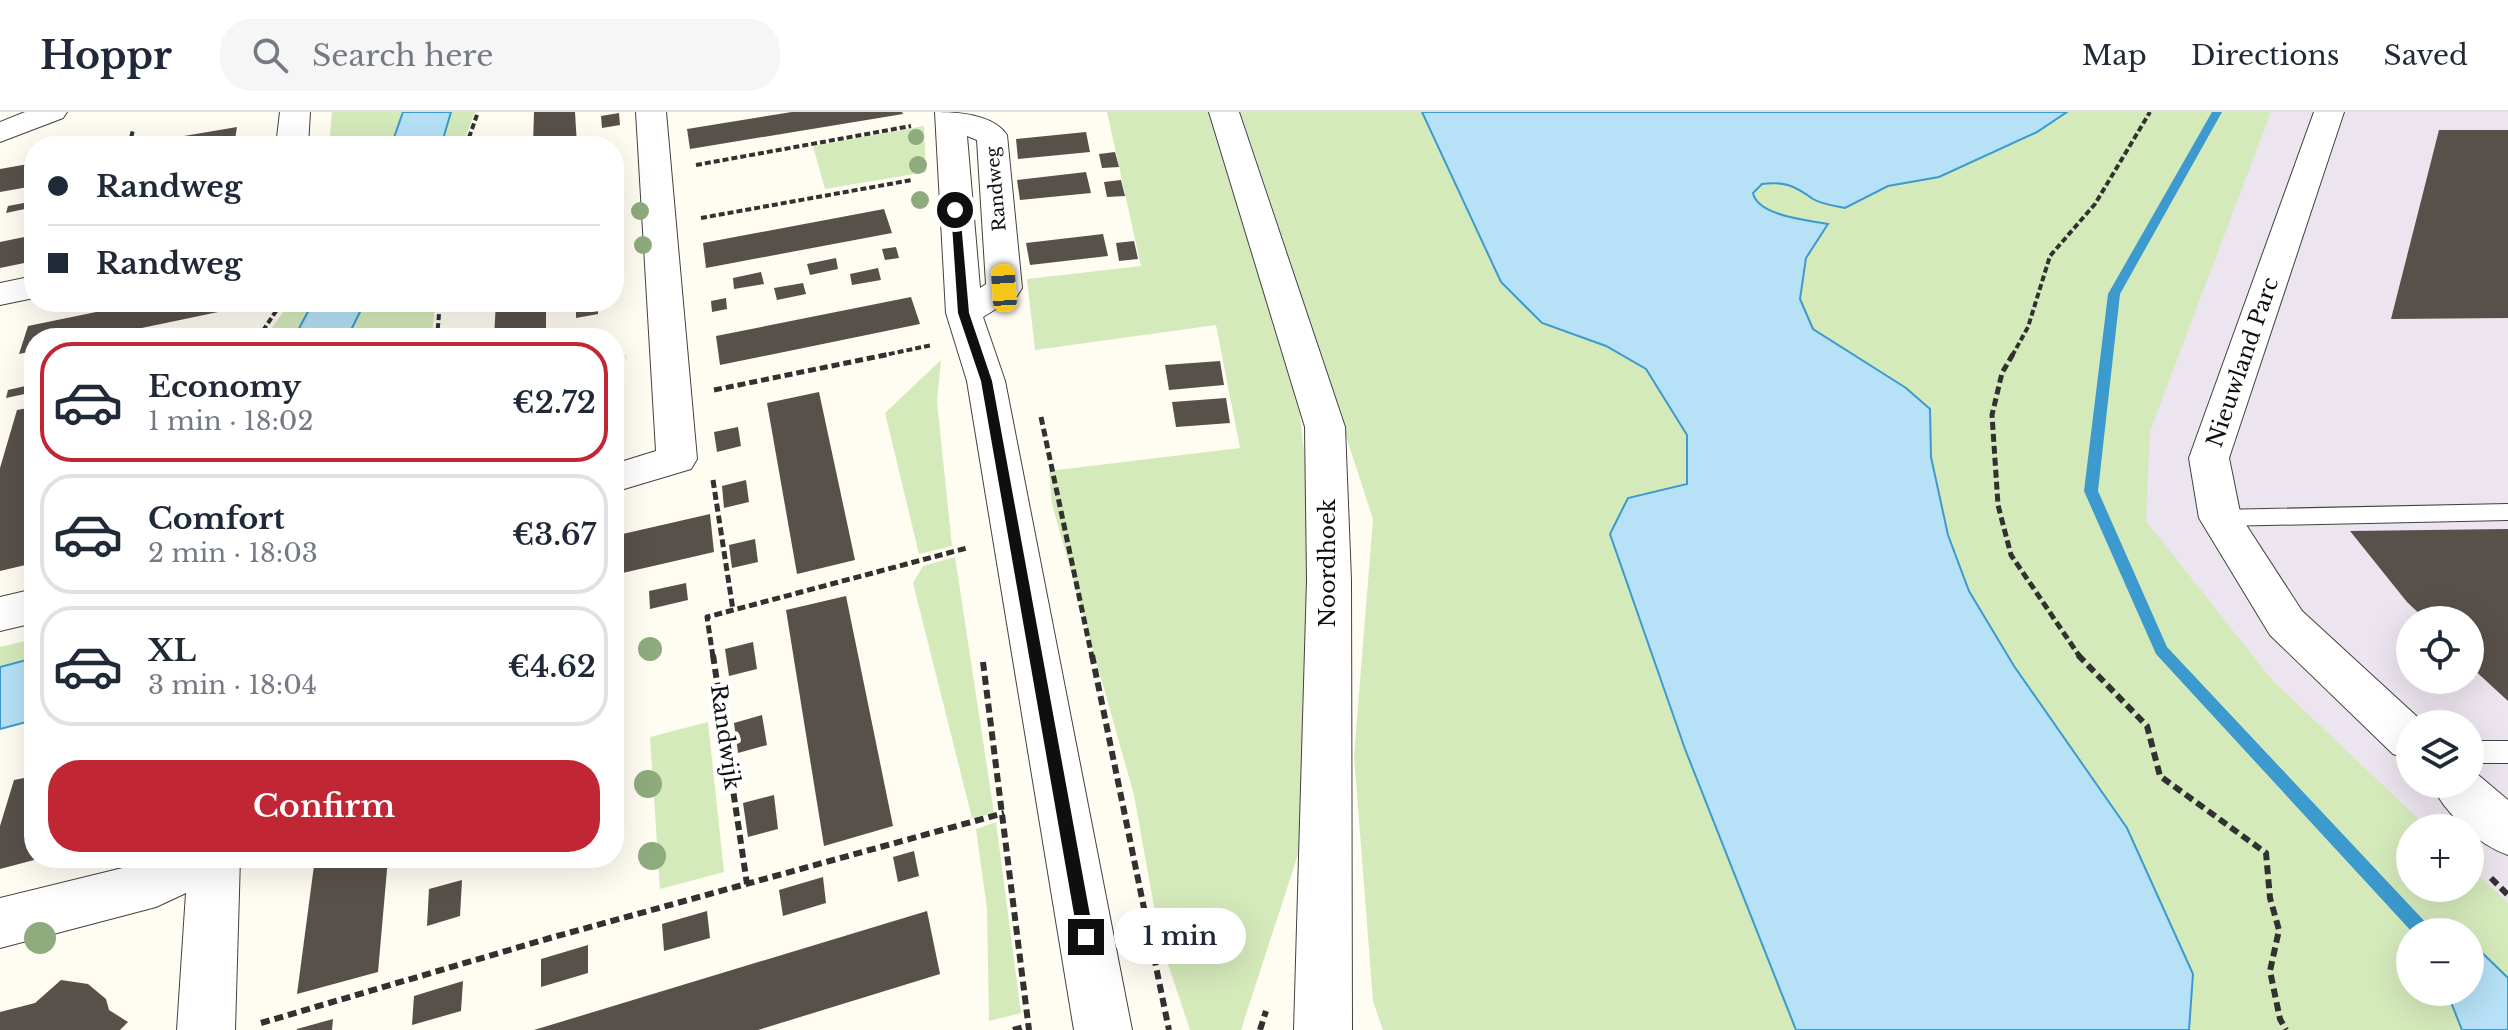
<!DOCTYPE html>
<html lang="en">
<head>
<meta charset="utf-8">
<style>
	:root { --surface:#fff; --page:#f6f6f7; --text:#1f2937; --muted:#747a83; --line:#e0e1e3; --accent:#c12634 }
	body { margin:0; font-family:"Libre Baskerville",serif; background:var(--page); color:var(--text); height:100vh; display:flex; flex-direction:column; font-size:30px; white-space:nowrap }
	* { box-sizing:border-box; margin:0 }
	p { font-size:26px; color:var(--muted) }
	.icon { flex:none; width:44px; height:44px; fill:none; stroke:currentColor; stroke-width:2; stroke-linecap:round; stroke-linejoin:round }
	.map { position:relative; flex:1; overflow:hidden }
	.drawer { position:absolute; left:24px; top:216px; width:600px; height:540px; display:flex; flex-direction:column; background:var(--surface); border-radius:32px; box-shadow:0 8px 32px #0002 }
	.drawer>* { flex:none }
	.guide { position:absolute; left:24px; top:24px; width:600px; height:176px; border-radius:32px; box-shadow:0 8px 32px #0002; display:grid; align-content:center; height:176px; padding:0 24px; background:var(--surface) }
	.fabs { position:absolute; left:2396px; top:494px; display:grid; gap:16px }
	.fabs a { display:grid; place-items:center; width:88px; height:88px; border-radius:50%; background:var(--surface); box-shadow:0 8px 32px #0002; font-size:40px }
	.end { position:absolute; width:36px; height:36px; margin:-18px; border:10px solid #0f0f0f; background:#fff; box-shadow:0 0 0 4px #fff }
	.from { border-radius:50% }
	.bubble { position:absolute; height:56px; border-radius:28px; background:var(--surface); box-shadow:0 8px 32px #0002; font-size:26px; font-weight:600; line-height:56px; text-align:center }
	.car { position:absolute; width:24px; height:48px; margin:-24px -12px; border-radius:10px; box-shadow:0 0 6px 2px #0007; background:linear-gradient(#f5c518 24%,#345 0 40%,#f5c518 0 76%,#345 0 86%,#f5c518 0) }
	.guide b { display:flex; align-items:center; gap:28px; height:76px; font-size:30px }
	.guide b+b { border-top:2px solid var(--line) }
	.guide i { width:20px; height:20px; background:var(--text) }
	ul { padding:14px 0 0; list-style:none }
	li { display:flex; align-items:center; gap:24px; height:120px; margin:0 16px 12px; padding:0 8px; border:4px solid var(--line); border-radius:32px }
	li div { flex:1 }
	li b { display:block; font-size:30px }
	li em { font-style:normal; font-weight:600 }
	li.selected { border-color:var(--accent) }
	li>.icon { width:72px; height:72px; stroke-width:1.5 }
	.cta { display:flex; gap:16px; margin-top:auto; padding:16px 24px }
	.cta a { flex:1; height:92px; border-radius:32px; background:var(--accent); color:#fff; font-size:32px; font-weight:600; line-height:92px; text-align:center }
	header { display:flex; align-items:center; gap:48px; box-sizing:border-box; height:112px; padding:0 40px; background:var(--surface); border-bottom:2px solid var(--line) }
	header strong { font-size:38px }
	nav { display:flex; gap:44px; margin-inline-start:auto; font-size:28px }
	.search { width:560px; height:72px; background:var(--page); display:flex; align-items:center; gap:20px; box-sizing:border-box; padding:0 28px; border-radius:32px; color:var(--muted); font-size:30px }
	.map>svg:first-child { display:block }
</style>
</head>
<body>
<header>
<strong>Hoppr</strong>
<div class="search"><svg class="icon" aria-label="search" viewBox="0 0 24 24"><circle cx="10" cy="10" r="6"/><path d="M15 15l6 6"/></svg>Search here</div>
<nav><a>Map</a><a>Directions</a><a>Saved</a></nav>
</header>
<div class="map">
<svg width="2508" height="918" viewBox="0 0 2508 918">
	<rect width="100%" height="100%" fill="#fffcf2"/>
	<!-- industrial -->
	<path fill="#ece4ee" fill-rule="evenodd" d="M2271,0H2508V796L2470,760V716H2424L2255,556L2129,408L2134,318ZM2410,508H2470V568H2410ZM2410,612H2470V672H2410Z"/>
	<!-- green -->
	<g fill="#d5eabb">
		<polygon points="332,0 403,0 391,34 329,34"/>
		<polygon points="451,0 475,0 462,34 441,34"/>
		<polygon points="1107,0 1220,0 1290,215 1313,419 1303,727 1241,918 1190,918 1160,828 1134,683 1052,392 1049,359 1240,336 1216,213 1035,238 1027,167 1141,154"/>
		<polygon points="1240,0 1422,0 1481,123 1542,211 1606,234 1646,257 1687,323 1687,372 1628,386 1685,637 1796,918 1383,918 1373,889 1354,644 1373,407"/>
		<polygon points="2067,0 2271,0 2150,319 2146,409 2273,569 2428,716 2410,716 2410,776 2470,776 2470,755 2508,791 2508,866 2470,829 2470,820 2458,817 2410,820 2410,880 2447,880 2462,918 2189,918 2193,862 2127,716 2014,554 1969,479 1948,423 1931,345 1930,297 1813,217 1800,188 1806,146 1828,113 1773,100 1754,86 1756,75 1774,70 1789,72 1805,79 1814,88 1846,96 1888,74 1939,65 2037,20"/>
		<polygon points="924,14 926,60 825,77 813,34"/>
		<polygon points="290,190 313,190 294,226 265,226"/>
		<polygon points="365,190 435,190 432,226 347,226"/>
		<polygon points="941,248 937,290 952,434 919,442 885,301"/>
		<polygon points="955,445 994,701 972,706 913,471 923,454"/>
		<polygon points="34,527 34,546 0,555 0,535"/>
		<polygon points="708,610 724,760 660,777 650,625"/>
		<polygon points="996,710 1021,901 989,909 987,797 976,717"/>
	</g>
	<!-- water -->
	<g fill="#b6e1f6" stroke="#3d9ace" stroke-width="2">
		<polygon points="403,0 451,0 441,34 391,34"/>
		<path d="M1422,0H2067L2037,20L1939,65L1888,74L1845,96C1835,94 1821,92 1813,87C1795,74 1785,69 1762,72L1753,81C1758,104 1807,108 1828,112L1806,146L1800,187L1813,217L1906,276L1930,297L1931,345L1948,423L1969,479L2014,554L2127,716L2193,862L2189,918H1796L1685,637L1610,422L1628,386L1687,372V323L1646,257L1606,234L1542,211L1501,170Z"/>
		<polygon points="313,190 365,190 347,226 294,226"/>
		<polygon points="34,546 34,608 0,617 0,555"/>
		<polygon points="2470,829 2508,866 2508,918 2462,918 2447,880 2470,880"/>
	</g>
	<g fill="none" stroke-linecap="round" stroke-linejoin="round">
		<!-- stream -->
		<polygon fill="#3d9ace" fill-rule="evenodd" points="2212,0 2222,0 2120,182 2098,379 2167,535 2429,814 2432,820 2412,820 2156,542 2084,379 2108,182"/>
	</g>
	<!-- building -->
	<g fill="#58504b">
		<polygon points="534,0 575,0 577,34 533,34"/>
		<polygon points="792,0 902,0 903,2 690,37 687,17"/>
		<polygon points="619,1 620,13 602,16 601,4"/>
		<polygon points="237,15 234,34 182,34 184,24"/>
		<polygon points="2439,18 2508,18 2508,206 2391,207"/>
		<polygon points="1086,20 1090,40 1018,47 1016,27"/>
		<polygon points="1115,40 1119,55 1102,56 1099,42"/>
		<polygon points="34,51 34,74 0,80 0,57"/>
		<polygon points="1086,60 1091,81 1020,88 1017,68"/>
		<polygon points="1121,68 1125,84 1107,85 1104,70"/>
		<polygon points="34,89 34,95 6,101 8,94"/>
		<polygon points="884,97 892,121 706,156 703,131"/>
		<polygon points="1103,122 1108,144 1030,153 1026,131"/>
		<polygon points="34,123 34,149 0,156 0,130"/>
		<polygon points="1134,129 1138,147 1119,149 1116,131"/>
		<polygon points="896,135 899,146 885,148 882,137"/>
		<polygon points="836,146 838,157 810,163 807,152"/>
		<polygon points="878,156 881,168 852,173 850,162"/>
		<polygon points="761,160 764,172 734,177 733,166"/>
		<polygon points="803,171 806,182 777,188 774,176"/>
		<polygon points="911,185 920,212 720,253 716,224"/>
		<polygon points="726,186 727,197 712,200 711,189"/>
		<polygon points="145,190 242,190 242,195 94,226 34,226 34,239 19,242 28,214"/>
		<polygon points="496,190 546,190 546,226 494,226"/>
		<polygon points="576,190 598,190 598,202 576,206"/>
		<polygon points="1220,249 1224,273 1169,278 1165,253"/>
		<polygon points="34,272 34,280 6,286 8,278"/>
		<polygon points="819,280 855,448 797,462 767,291"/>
		<polygon points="1226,286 1230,311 1176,315 1172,290"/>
		<polygon points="34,295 34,451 0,459 0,356 17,298"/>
		<polygon points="738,315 741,334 717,340 714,320"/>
		<polygon points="746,368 749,390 724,396 722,374"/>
		<polygon points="710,402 714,440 614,463 614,424"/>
		<polygon points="2508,417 2508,589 2470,554 2470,508 2426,508 2407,490 2350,419"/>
		<polygon points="755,427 758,450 732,456 729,433"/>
		<polygon points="686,471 688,488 650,497 649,479"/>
		<polygon points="846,484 893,714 824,734 786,498"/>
		<polygon points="753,530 757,557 729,564 725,537"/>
		<polygon points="762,603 767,633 738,641 734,611"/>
		<polygon points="34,664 34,748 0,757 0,714 14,668"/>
		<polygon points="774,683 778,717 748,725 743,691"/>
		<polygon points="914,739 919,764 898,770 893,745"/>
		<polygon points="315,746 388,746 378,860 297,882"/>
		<polygon points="823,765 826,791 783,804 779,778"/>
		<polygon points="462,768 460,804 427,814 429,777"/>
		<polygon points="707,799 710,826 664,839 662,812"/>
		<polygon points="927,799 940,862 758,918 534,918"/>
		<polygon points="588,833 588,861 541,875 541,847"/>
		<polygon points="61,868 88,872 106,887 109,898 128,910 120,918 0,918 0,900 35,891"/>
		<polygon points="463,869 461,899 412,913 414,884"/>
		<polygon points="333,907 332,918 297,918 297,917"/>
	</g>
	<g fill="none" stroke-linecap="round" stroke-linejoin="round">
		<!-- service casing -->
		<g stroke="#424242" stroke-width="2">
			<g id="service">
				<polygon points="2508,392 2508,408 2220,414 2212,412 2208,406 2212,400 2220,398"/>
				<rect x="2470" y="629" width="38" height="22"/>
			</g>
		</g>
		<!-- minor casing -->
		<g stroke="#424242" stroke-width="2">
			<g id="minor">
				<polygon points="25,0 67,0 63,6 0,30 0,10"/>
				<polygon points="280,0 310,0 308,34 276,34"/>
				<polygon points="636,0 666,0 697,347 691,357 614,380 614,352 656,339"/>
				<path d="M935,0C957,0 993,2 1007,23L1022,176L1017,184L983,205L1005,269L1132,918H1074L967,269L946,201ZM967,24L977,28L986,172L980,176Z"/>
				<polygon points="1209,0 1239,0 1345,315 1351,468 1352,918 1294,918 1307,468 1305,315"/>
				<polygon points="2314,0 2344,0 2229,346 2241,405 2302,499 2425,612 2410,612 2410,648 2393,642 2270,523 2199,406 2189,346"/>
				<polygon points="34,164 34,186 0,193 0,171"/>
				<polygon points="34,477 34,511 0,519 0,485"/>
				<path d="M2470,656L2508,688V743C2478,733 2445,701 2431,672H2470Z"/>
				<polygon points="150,746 240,746 235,918 177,918 186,781 156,795 0,836 0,786 143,751"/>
			</g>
		</g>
		<!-- path-far2 -->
		<g stroke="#313131" stroke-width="4" stroke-dasharray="6 3" stroke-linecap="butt">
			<polyline points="129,34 133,18"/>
			<polyline points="466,34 478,0"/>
			<polyline points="696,53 911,14"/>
			<polyline points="701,106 912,68"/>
			<polyline points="258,226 282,190"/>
			<polyline points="437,226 440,190"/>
			<polyline points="880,244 932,233"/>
			<polyline points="2012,244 2028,215 2050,144 2095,92 2150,0"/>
		</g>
		<!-- path-far1 -->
		<g stroke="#313131" stroke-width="5" stroke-dasharray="8 4" stroke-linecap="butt">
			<polyline points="2013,242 2002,261 1992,303 1998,393 2011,443 2080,545"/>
			<polyline points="614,247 626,245"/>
			<polyline points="714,278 890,242"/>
			<polyline points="1041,305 1092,545"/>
			<polyline points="713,368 733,498"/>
			<polyline points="713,545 707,505 967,436"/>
		</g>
		<!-- path -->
		<g stroke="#313131" stroke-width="6" stroke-dasharray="9 5" stroke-linecap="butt">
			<polyline points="713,543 747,772"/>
			<polyline points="1092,543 1169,918"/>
			<polyline points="2078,543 2147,614 2160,664 2266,741 2270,786 2279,818 2270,859 2280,907 2286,918"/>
			<polyline points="983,550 1029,918"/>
			<polyline points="2491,766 2508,783"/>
			<polyline points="261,911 550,826 1004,701"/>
			<polyline points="1013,918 1028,914"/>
			<polyline points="1260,918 1266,899"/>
		</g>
		<!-- service -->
		<use href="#service" fill="#fff" fill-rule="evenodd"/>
		<!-- minor -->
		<use href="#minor" fill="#fff" fill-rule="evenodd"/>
	</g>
	<!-- trees -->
	<g fill="#8eab7e">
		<circle cx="916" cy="25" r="8"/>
		<circle cx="918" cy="53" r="9"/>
		<circle cx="920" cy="88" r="9"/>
		<circle cx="640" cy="99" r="9"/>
		<circle cx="643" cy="133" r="9"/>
		<circle cx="650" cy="537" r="12"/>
		<circle cx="648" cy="672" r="14"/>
		<circle cx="652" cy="744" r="14"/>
		<circle cx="40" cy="826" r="16"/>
	</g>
	<!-- route -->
	<polygon fill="#0f0f0f" points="955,95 960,98 969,201 992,269 1094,825 1086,833 1078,825 981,269 958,201 951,98"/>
	<g text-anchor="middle" stroke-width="8" stroke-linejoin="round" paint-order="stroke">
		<!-- far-street labels -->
		<g font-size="18" fill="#0f0f0f" stroke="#fff">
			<text transform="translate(996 77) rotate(-95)" y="6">Randweg</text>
		</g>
		<!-- street labels -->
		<g font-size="22" fill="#0f0f0f" stroke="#fff">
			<text transform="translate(2242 250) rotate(-71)" y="8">Nieuwland Parc</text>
			<text transform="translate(1327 451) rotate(-90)" y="8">Noordhoek</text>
			<text transform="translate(726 625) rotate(82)" y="8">Randwijk</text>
		</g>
	</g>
</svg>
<div class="fabs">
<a><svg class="icon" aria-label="locate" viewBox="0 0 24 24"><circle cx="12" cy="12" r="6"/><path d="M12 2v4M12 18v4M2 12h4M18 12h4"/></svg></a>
<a><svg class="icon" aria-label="layers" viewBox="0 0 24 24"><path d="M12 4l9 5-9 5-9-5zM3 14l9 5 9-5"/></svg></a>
<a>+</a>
<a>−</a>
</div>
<i class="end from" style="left:955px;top:98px"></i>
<i class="end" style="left:1086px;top:825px"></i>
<div class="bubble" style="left:1114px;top:796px;width:132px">1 min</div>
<i class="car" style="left:1004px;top:176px;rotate:356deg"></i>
<div class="guide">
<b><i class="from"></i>Randweg</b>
<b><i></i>Randweg</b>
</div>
<section class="drawer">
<ul>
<li class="selected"><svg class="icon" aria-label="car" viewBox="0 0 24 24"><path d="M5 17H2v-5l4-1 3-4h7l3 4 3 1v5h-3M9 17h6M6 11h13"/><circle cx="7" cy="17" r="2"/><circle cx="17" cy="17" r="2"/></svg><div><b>Economy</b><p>1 min · 18:02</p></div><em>€2.72</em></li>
<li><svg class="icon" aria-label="car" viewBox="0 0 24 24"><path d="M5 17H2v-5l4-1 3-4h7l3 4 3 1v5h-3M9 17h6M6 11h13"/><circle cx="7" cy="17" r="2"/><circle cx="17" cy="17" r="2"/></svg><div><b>Comfort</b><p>2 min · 18:03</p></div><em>€3.67</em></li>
<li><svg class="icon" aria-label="car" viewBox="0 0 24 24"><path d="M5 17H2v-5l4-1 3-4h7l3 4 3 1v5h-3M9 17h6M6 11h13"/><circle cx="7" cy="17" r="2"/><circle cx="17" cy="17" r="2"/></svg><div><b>XL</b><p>3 min · 18:04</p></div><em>€4.62</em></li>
</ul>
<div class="cta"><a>Confirm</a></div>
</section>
</div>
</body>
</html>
